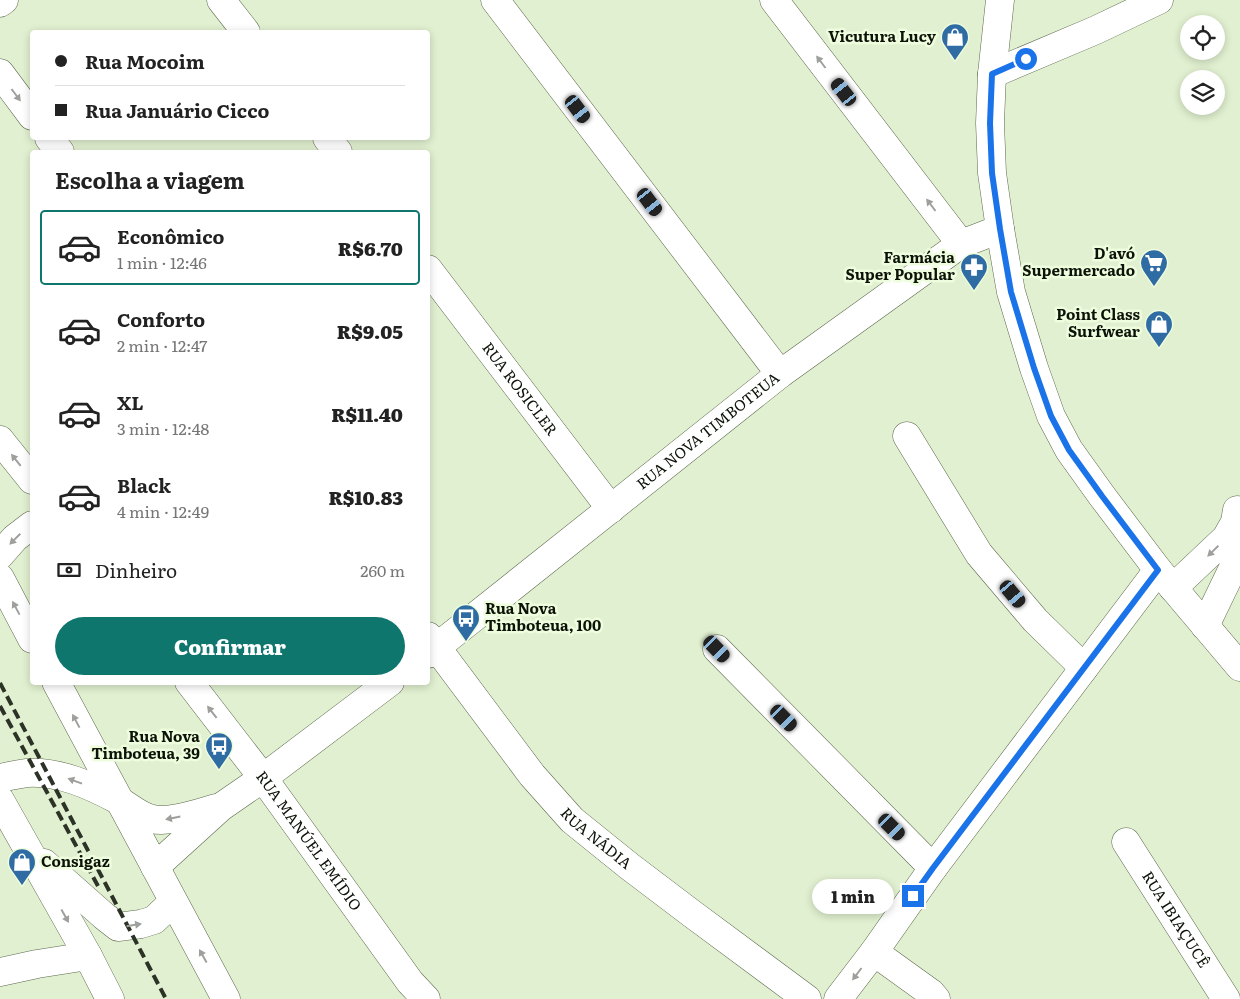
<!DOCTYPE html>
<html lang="pt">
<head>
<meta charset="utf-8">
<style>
	:root { --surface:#fff; --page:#f2f2f2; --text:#222; --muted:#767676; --line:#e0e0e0; --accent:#0f766e }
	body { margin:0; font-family:Literata,serif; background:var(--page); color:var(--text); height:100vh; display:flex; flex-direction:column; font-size:19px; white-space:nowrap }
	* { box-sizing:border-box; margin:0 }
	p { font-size:16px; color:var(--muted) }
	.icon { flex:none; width:28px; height:28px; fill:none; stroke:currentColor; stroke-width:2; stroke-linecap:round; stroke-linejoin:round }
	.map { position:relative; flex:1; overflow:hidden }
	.side { position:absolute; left:30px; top:150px; width:400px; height:535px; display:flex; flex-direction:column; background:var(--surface); border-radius:5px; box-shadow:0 2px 8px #0003 }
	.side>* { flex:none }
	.guide { position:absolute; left:30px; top:30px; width:400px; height:110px; border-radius:5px; box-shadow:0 2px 8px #0003; display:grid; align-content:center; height:110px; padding:0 25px; background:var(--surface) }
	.tools { position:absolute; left:1180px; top:15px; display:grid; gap:10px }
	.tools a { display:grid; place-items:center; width:45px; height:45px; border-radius:50%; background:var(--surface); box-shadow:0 2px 8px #0003; font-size:25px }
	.end { position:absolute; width:22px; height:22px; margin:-11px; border:6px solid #1a73e8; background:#fff; box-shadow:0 0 0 2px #fff }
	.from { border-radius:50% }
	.bubble { position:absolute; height:35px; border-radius:18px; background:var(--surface); box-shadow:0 2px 8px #0003; font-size:16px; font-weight:800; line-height:35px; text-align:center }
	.car { position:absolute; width:15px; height:30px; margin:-15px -8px; border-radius:6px; box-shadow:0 0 4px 1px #0007; background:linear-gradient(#222 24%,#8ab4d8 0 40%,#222 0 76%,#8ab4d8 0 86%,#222 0) }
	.guide b { display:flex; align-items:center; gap:18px; height:48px; font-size:19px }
	.guide b+b { border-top:1px solid var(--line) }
	.guide i { width:12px; height:12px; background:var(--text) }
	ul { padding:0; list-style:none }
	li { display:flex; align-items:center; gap:15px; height:75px; margin:0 10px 8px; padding:0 15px; border:2px solid transparent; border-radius:5px }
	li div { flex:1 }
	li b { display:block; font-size:19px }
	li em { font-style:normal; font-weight:800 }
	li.active { border-color:var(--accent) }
	li>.icon { width:45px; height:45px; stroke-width:1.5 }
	h2 { padding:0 25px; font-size:22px; line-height:60px }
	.pay { display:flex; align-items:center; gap:12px; height:55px; padding:0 25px; font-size:19px }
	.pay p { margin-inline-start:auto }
	.cta { display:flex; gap:10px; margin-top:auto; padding:10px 25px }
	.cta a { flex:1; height:58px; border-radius:30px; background:var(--accent); color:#fff; font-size:20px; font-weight:800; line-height:58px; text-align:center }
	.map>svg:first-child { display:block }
</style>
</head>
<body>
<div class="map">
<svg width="1240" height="999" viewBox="0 0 1240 999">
	<rect width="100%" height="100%" fill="#e1f0d0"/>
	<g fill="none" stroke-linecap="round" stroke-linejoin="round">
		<!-- minor casing -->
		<g stroke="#5c684d" stroke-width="29">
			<g id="minor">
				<polyline points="221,0 246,32"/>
				<polyline points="495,0 780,374"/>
				<polyline points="774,0 961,244"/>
				<polyline points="0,3 4,0"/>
				<polyline points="0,73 32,116"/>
				<polyline points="992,74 1096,30 1159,0"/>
				<polyline points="49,138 60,152"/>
				<polyline points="327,138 338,152"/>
				<path id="s1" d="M428,269L611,509"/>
				<polyline points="907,436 979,554 1035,620 1084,668"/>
				<polyline points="0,440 32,480"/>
				<polyline points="0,555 15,538 32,525"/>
				<polyline points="1173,588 1226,538 1235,522 1237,510"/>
				<polyline points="1205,626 1232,570 1240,550"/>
				<path id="s2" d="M428,636L532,775L572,820L629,866L691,913L807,999"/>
				<polyline points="717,649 933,868"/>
				<path id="s3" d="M189,682L263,778L410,982L426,999"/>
				<path id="s4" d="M1126,842L1226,999"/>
				<polyline points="874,952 931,993 936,999"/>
				<polyline points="0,972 37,964 88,956"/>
				<polyline points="838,999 874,952 933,868 1158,570"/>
			</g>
		</g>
		<!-- major casing -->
		<g stroke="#5c684d" stroke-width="29">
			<g id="major">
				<polyline points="1000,0 992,74 990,123 992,173 1000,229 1011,292 1034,368 1051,416 1069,450 1102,496 1158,570 1240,667"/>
				<polyline points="0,578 32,639"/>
				<path id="s5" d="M428,654L780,374L961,244L1000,229"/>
				<polyline points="56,682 226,999"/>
				<path d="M0,778C9,776 18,774 27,773C59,771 90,785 118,800C130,807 139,816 152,819C171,823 198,813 216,808"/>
				<polyline points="0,800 88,956 110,999"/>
				<polyline points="44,863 104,916 118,927 141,924 154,920 173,902"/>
				<polyline points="155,867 221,807 263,778 390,682"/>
			</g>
		</g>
		<!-- minor -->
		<use href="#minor" stroke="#fff" stroke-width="28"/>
		<!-- major -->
		<use href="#major" stroke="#fff" stroke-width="28"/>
		<!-- rail -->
		<g stroke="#2c3326" stroke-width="4" stroke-dasharray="10 5" stroke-linecap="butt">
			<polyline points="0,683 166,999"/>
			<polyline points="0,706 98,886"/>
		</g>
	</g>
	<!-- one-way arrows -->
	<defs><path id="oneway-solid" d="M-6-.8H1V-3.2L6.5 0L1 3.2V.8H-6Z" transform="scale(1.25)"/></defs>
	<g fill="#9ea09c">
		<use href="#oneway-solid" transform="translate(821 62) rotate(-127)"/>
		<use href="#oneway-solid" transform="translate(16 95) rotate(53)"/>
		<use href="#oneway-solid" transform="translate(931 205) rotate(-127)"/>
		<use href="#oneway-solid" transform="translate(16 460) rotate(-129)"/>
		<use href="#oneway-solid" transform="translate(15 539) rotate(135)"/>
		<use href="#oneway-solid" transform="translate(1213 551) rotate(136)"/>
		<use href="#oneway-solid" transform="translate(16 608) rotate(-118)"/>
		<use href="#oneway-solid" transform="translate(212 712) rotate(-128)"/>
		<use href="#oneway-solid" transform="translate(76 721) rotate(-118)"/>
		<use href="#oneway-solid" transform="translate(75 781) rotate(-160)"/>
		<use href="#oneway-solid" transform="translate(173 818) rotate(169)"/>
		<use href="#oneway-solid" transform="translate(65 916) rotate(61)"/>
		<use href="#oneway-solid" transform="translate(134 925) rotate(-9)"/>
		<use href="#oneway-solid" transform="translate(203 956) rotate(-119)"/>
		<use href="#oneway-solid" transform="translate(857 974) rotate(127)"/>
	</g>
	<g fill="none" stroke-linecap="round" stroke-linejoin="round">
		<!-- route -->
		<polyline stroke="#1a73e8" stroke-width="6" points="913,896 933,868 1158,570 1102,496 1069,450 1051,416 1034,368 1011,292 1000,229 992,173 990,123 992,74 1026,59"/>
	</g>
	<!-- icons -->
	<defs>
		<g id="shop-pin" transform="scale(1.4375)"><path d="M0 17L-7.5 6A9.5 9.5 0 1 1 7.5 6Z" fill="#2e6ca3" stroke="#eefddd"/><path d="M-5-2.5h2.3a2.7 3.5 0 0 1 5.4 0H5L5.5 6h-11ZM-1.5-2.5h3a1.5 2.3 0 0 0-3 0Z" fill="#fff"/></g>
		<g id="supermarket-pin" transform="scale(1.4375)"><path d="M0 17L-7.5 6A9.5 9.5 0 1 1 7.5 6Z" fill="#2e6ca3" stroke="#eefddd"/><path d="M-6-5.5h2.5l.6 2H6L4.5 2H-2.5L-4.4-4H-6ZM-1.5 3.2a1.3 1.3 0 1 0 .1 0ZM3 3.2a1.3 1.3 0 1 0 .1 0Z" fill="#fff"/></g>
		<g id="pharmacy-pin" transform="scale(1.4375)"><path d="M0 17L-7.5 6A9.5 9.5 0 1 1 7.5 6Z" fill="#2e6ca3" stroke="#eefddd"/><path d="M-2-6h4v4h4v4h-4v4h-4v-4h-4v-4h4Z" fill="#fff"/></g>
		<g id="bus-pin" transform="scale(1.4375)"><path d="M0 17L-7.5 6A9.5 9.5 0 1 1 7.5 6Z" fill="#2e6ca3" stroke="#eefddd"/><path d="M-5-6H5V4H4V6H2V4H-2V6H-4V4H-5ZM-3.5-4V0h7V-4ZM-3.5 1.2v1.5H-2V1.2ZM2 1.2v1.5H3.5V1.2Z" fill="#fff"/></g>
	</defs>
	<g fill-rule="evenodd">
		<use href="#shop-pin" x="955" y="37"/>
		<use href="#supermarket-pin" x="1154" y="263"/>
		<use href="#pharmacy-pin" x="974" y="267"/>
		<use href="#shop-pin" x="1159" y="324"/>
		<use href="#bus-pin" x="466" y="618"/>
		<use href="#bus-pin" x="219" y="746"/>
		<use href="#shop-pin" x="22" y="862"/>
	</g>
	<g text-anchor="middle" stroke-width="5" stroke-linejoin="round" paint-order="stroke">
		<!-- poi labels -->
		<g font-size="15" font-weight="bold" fill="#0d1208" stroke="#eefddd" text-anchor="end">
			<text x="936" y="42">Vicutura Lucy</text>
			<text x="1135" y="259">D'avó<tspan x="1135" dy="17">Supermercado</tspan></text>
			<text x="955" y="263">Farmácia<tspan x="955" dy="17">Super Popular</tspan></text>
			<text x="1140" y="320">Point Class<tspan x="1140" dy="17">Surfwear</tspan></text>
			<text x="485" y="614" text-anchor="start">Rua Nova<tspan x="485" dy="17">Timboteua, 100</tspan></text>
			<text x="200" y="742">Rua Nova<tspan x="200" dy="17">Timboteua, 39</tspan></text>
			<text x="41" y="867" text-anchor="start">Consigaz</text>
		</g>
		<!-- street labels -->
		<g font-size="15" fill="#0d1208" stroke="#eefddd">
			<text dy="5" stroke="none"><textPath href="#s1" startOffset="151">RUA ROSICLER</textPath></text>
			<text dy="5" stroke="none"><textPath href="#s5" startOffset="358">RUA NOVA TIMBOTEUA</textPath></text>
			<text dy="5" stroke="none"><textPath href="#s2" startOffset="264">RUA NÁDIA</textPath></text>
			<text dy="5" stroke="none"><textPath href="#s3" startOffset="199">RUA MANÚEL EMÍDIO</textPath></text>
			<text dy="5" stroke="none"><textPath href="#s4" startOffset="92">RUA IBIAÇUCÊ</textPath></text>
		</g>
	</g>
</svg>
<div class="tools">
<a><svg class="icon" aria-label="locate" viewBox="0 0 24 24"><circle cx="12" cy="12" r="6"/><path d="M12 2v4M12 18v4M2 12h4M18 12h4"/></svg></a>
<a><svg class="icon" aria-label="layers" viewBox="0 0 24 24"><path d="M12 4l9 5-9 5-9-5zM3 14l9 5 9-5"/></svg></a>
</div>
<i class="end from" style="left:1026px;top:59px"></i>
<i class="end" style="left:913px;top:896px"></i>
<div class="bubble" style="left:812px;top:879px;width:82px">1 min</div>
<i class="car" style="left:844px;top:92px;rotate:322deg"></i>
<i class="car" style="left:578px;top:109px;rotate:143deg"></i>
<i class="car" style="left:650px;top:202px;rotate:143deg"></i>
<i class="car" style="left:1013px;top:594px;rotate:140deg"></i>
<i class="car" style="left:717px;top:649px;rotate:136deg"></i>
<i class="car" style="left:784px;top:718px;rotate:135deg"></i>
<i class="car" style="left:892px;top:827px;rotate:135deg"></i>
<div class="guide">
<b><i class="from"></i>Rua Mocoim</b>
<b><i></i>Rua Januário Cicco</b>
</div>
<section class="side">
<h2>Escolha a viagem</h2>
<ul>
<li class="active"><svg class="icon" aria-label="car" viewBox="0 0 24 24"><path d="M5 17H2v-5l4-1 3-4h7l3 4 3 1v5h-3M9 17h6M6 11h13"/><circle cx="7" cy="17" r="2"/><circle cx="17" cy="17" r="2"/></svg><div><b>Econômico</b><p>1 min · 12:46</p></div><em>R$6.70</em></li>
<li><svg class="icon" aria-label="car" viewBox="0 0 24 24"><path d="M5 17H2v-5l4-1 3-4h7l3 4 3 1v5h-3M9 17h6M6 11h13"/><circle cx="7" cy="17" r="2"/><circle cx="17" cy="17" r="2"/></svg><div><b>Conforto</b><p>2 min · 12:47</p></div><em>R$9.05</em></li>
<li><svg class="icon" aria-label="car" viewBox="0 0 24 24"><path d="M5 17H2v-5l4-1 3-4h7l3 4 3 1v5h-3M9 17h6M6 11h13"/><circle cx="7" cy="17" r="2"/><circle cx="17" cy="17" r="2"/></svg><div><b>XL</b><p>3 min · 12:48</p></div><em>R$11.40</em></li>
<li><svg class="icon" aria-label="car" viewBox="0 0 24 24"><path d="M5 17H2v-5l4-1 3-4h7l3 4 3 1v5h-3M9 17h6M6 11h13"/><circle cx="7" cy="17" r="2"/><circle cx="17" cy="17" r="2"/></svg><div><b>Black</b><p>4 min · 12:49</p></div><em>R$10.83</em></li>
</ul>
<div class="pay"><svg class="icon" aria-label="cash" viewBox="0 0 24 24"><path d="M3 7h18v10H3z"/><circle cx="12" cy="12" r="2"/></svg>Dinheiro<p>260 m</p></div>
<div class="cta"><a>Confirmar</a></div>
</section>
</div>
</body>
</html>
